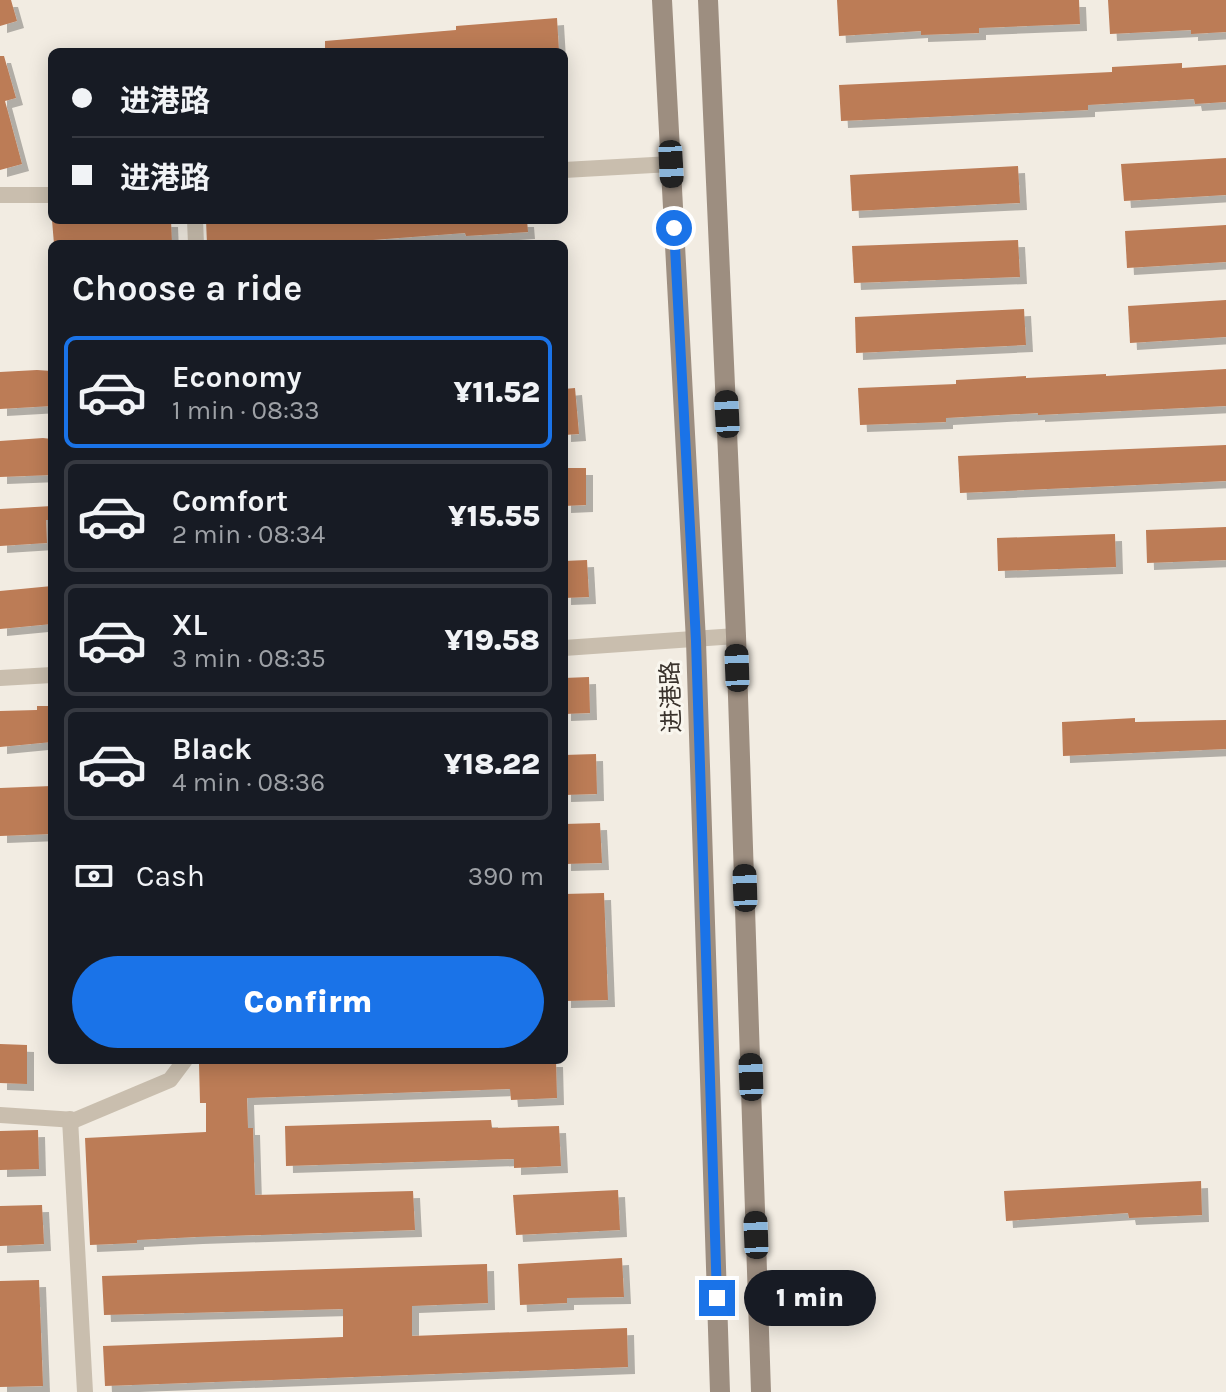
<!DOCTYPE html>
<html lang="en">
<head>
<meta charset="utf-8">
<style>
	:root { --surface:#171b24; --page:#20242c; --text:#f1f3f6; --muted:#9ea1a6; --line:#363941; --accent:#1a73e8 }
	body { margin:0; font-family:Karla,"Noto Sans SC",sans-serif; background:var(--page); color:var(--text); height:100vh; display:flex; flex-direction:column; font-size:30px; white-space:nowrap }
	* { box-sizing:border-box; margin:0 }
	p { font-size:26px; color:var(--muted) }
	.icon { flex:none; width:44px; height:44px; fill:none; stroke:currentColor; stroke-width:2; stroke-linecap:round; stroke-linejoin:round }
	.map { position:relative; flex:1; overflow:hidden }
	.drawer { position:absolute; left:48px; top:240px; width:520px; height:824px; display:flex; flex-direction:column; background:var(--surface); border-radius:12px; box-shadow:0 4px 20px #0003 }
	.drawer>* { flex:none }
	.banner { position:absolute; left:48px; top:48px; width:520px; height:176px; border-radius:12px; box-shadow:0 4px 20px #0003; display:grid; align-content:center; height:176px; padding:0 24px; background:var(--surface) }
	.end { position:absolute; width:36px; height:36px; margin:-18px; border:10px solid #1a73e8; background:#fff; box-shadow:0 0 0 4px #fff }
	.from { border-radius:50% }
	.bubble { position:absolute; height:56px; border-radius:28px; background:var(--surface); box-shadow:0 4px 20px #0003; font-size:26px; font-weight:800; line-height:56px; text-align:center }
	.car { position:absolute; width:24px; height:48px; margin:-24px -12px; border-radius:10px; box-shadow:0 0 6px 2px #0007; background:linear-gradient(#222 24%,#8ab4d8 0 40%,#222 0 76%,#8ab4d8 0 86%,#222 0) }
	.banner b { display:flex; align-items:center; gap:28px; height:76px; font-size:30px }
	.banner b+b { border-top:2px solid var(--line) }
	.banner i { width:20px; height:20px; background:var(--text) }
	ul { padding:0; list-style:none }
	li { display:flex; align-items:center; gap:24px; height:112px; margin:0 16px 12px; padding:0 8px; border:4px solid var(--line); border-radius:12px }
	li div { flex:1 }
	li b { display:block; font-size:30px }
	li em { font-style:normal; font-weight:800 }
	li.active { border-color:var(--accent) }
	li>.icon { width:72px; height:72px; stroke-width:1.5 }
	h2 { padding:0 24px; font-size:36px; line-height:96px }
	.pay { display:flex; align-items:center; gap:20px; height:88px; padding:0 24px; font-size:30px }
	.pay p { margin-inline-start:auto }
	.action { display:flex; gap:16px; margin-top:auto; padding:16px 24px }
	.action a { flex:1; height:92px; border-radius:48px; background:var(--accent); color:#fff; font-size:32px; font-weight:800; line-height:92px; text-align:center }
	.map>svg:first-child { display:block }
</style>
</head>
<body>
<div class="map">
<svg width="1226" height="1392" viewBox="0 0 1226 1392">
	<defs>
		<filter id="shadow"><feDropShadow dx="7" dy="7" stdDeviation="0" flood-color="#0004"/></filter>
	</defs>
	<rect width="100%" height="100%" fill="#f2ece2"/>
	<!-- building -->
	<g fill="#bc7b56" filter="url(#shadow)">
		<polygon points="0,0 11,0 17,21 0,26"/>
		<polygon points="837,0 1079,0 1080,24 979,28 979,33 921,35 921,31 839,36"/>
		<polygon points="1108,0 1226,0 1226,32 1191,34 1191,30 1110,34"/>
		<polygon points="557,18 559,52 325,52 325,41 456,30 456,26"/>
		<polygon points="0,56 4,56 16,98 5,101 22,164 0,170"/>
		<polygon points="1182,63 1182,68 1226,65 1226,102 1195,104 1194,99 1088,105 1088,110 841,121 839,85 1112,72 1112,67"/>
		<polygon points="1226,158 1226,195 1124,201 1121,164"/>
		<polygon points="1018,166 1020,203 852,211 850,175"/>
		<polygon points="52,220 171,220 172,244 54,244"/>
		<polygon points="206,220 527,220 528,232 466,236 465,233 320,244 207,244"/>
		<polygon points="1226,225 1226,262 1127,268 1125,231"/>
		<polygon points="1018,240 1020,277 854,283 852,246"/>
		<polygon points="1226,300 1226,337 1130,343 1128,306"/>
		<polygon points="1024,309 1026,345 856,353 855,317"/>
		<polygon points="1226,369 1226,406 1038,415 1038,413 946,418 946,422 860,425 858,388 956,384 956,380 1026,376 1026,378 1106,374 1106,376"/>
		<polygon points="37,370 52,371 52,406 0,409 0,372"/>
		<polygon points="575,388 579,434 564,435 564,389"/>
		<polygon points="43,438 52,439 52,475 0,477 0,441"/>
		<polygon points="1226,445 1226,481 960,493 958,456"/>
		<polygon points="564,468 586,468 586,505 564,506"/>
		<polygon points="52,506 52,520 46,520 47,543 0,546 0,509"/>
		<polygon points="1226,527 1226,560 1147,563 1146,530"/>
		<polygon points="1115,534 1116,567 998,571 997,538"/>
		<polygon points="587,560 589,597 564,598 564,561"/>
		<polygon points="52,586 52,624 0,629 0,591"/>
		<polygon points="589,677 590,713 564,714 564,678"/>
		<polygon points="37,706 52,706 52,742 0,747 0,711 37,710"/>
		<polygon points="1135,718 1135,722 1226,720 1226,749 1063,756 1062,722"/>
		<polygon points="596,754 597,794 564,795 564,755"/>
		<polygon points="52,786 52,834 0,836 0,788"/>
		<polygon points="600,823 602,863 564,864 564,824"/>
		<polygon points="604,893 608,1000 564,1001 564,894"/>
		<polygon points="0,1044 27,1045 27,1084 0,1083"/>
		<polygon points="258,1060 556,1060 557,1098 511,1100 510,1089 247,1098 248,1128 253,1128 255,1195 413,1191 415,1230 196,1237 137,1240 137,1243 90,1245 85,1138 206,1132 206,1103 200,1103 199,1063"/>
		<polygon points="491,1120 492,1128 559,1126 561,1166 514,1168 514,1159 286,1166 285,1126"/>
		<polygon points="38,1130 39,1169 0,1170 0,1131"/>
		<polygon points="1201,1181 1202,1215 1129,1218 1128,1213 1006,1221 1004,1191"/>
		<polygon points="618,1190 620,1230 516,1235 513,1195"/>
		<polygon points="42,1205 44,1244 0,1246 0,1206"/>
		<polygon points="622,1258 624,1297 567,1298 567,1303 520,1305 518,1264"/>
		<polygon points="487,1264 488,1303 412,1306 412,1336 627,1328 628,1367 105,1386 103,1346 343,1337 343,1309 104,1315 102,1276"/>
		<polygon points="39,1280 43,1386 0,1387 0,1281"/>
	</g>
	<g fill="none" stroke-linecap="round" stroke-linejoin="round">
		<!-- minor -->
		<g stroke="#c9beae" stroke-width="16">
			<polyline points="564,170 671,164"/>
			<polyline points="0,195 52,195"/>
			<polyline points="195,220 196,244"/>
			<polyline points="564,648 736,636"/>
			<polyline points="0,678 52,675"/>
			<polyline points="0,1115 75,1120 170,1080 185,1060"/>
			<polyline points="70,1119 85,1392"/>
		</g>
		<!-- secondary -->
		<g stroke="#9d8e80" stroke-width="20">
			<polyline points="662,0 696,641 720,1392"/>
			<polyline points="708,0 736,636 761,1392"/>
		</g>
	</g>
	<g fill="none" stroke-linecap="round" stroke-linejoin="round">
		<!-- route -->
		<polyline stroke="#1a73e8" stroke-width="10" points="674,228 696,641 717,1298"/>
	</g>
	<g text-anchor="middle" stroke-width="6" stroke-linejoin="round" paint-order="stroke">
		<!-- street labels -->
		<g font-size="24" fill="#39322c" stroke="#f9f6ee">
			<text transform="translate(671 697) rotate(-92)" y="8">进港路</text>
		</g>
	</g>
</svg>
<i class="end from" style="left:674px;top:228px"></i>
<i class="end" style="left:717px;top:1298px"></i>
<div class="bubble" style="left:744px;top:1270px;width:132px">1 min</div>
<i class="car" style="left:671px;top:164px;rotate:177deg"></i>
<i class="car" style="left:727px;top:414px;rotate:357deg"></i>
<i class="car" style="left:737px;top:668px;rotate:358deg"></i>
<i class="car" style="left:745px;top:888px;rotate:358deg"></i>
<i class="car" style="left:751px;top:1077px;rotate:358deg"></i>
<i class="car" style="left:756px;top:1235px;rotate:358deg"></i>
<div class="banner">
<b><i class="from"></i>进港路</b>
<b><i></i>进港路</b>
</div>
<section class="drawer">
<h2>Choose a ride</h2>
<ul>
<li class="active"><svg class="icon" aria-label="car" viewBox="0 0 24 24"><path d="M5 17H2v-5l4-1 3-4h7l3 4 3 1v5h-3M9 17h6M6 11h13"/><circle cx="7" cy="17" r="2"/><circle cx="17" cy="17" r="2"/></svg><div><b>Economy</b><p>1 min · 08:33</p></div><em>¥11.52</em></li>
<li><svg class="icon" aria-label="car" viewBox="0 0 24 24"><path d="M5 17H2v-5l4-1 3-4h7l3 4 3 1v5h-3M9 17h6M6 11h13"/><circle cx="7" cy="17" r="2"/><circle cx="17" cy="17" r="2"/></svg><div><b>Comfort</b><p>2 min · 08:34</p></div><em>¥15.55</em></li>
<li><svg class="icon" aria-label="car" viewBox="0 0 24 24"><path d="M5 17H2v-5l4-1 3-4h7l3 4 3 1v5h-3M9 17h6M6 11h13"/><circle cx="7" cy="17" r="2"/><circle cx="17" cy="17" r="2"/></svg><div><b>XL</b><p>3 min · 08:35</p></div><em>¥19.58</em></li>
<li><svg class="icon" aria-label="car" viewBox="0 0 24 24"><path d="M5 17H2v-5l4-1 3-4h7l3 4 3 1v5h-3M9 17h6M6 11h13"/><circle cx="7" cy="17" r="2"/><circle cx="17" cy="17" r="2"/></svg><div><b>Black</b><p>4 min · 08:36</p></div><em>¥18.22</em></li>
</ul>
<div class="pay"><svg class="icon" aria-label="cash" viewBox="0 0 24 24"><path d="M3 7h18v10H3z"/><circle cx="12" cy="12" r="2"/></svg>Cash<p>390 m</p></div>
<div class="action"><a>Confirm</a></div>
</section>
</div>
</body>
</html>
